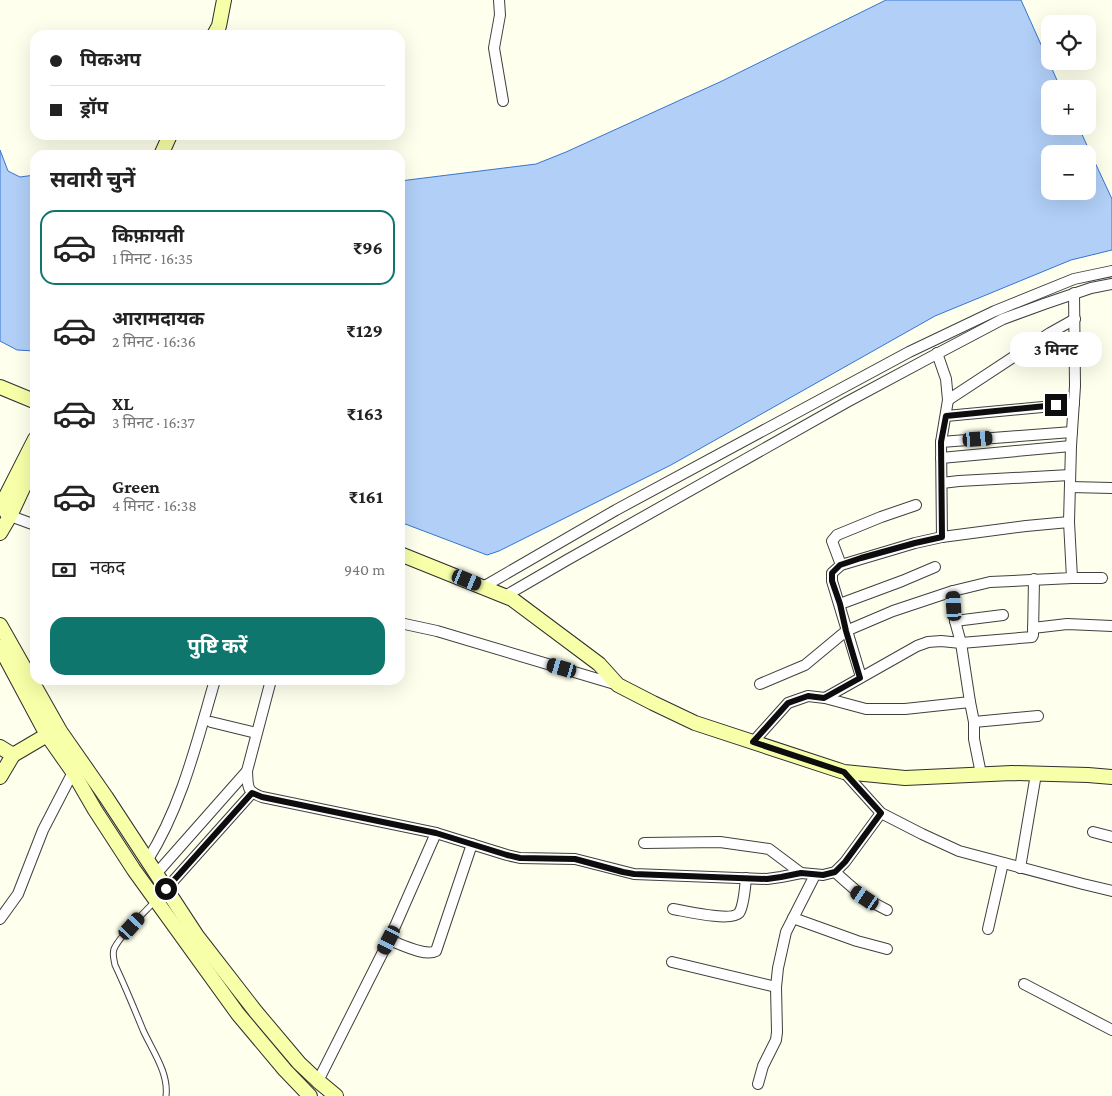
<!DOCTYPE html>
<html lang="hi">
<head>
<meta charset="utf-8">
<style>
	:root { --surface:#fff; --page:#f2f2f2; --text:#222; --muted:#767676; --line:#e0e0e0; --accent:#0f766e }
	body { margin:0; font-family:"Crimson Pro","Noto Sans Devanagari",serif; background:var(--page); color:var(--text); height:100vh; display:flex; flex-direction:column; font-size:19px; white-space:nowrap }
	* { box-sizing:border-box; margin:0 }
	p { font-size:16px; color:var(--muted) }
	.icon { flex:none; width:28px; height:28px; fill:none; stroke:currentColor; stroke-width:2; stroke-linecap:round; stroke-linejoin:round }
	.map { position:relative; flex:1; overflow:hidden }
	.sheet { position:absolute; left:30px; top:150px; width:375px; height:535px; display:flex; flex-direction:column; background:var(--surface); border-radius:15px; box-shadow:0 5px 20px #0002 }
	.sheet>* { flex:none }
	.guide { position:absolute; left:30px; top:30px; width:375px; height:110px; border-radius:15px; box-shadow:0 5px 20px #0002; display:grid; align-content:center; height:110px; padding:0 20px; background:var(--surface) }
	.tools { position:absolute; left:1041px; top:15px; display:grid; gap:10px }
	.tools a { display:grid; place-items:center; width:55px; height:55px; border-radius:10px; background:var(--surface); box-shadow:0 5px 20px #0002; font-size:25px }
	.end { position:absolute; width:22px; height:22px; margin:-11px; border:6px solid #0d0d0d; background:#fff; box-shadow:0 0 0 2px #fff }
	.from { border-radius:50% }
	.bubble { position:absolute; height:35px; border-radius:15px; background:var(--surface); box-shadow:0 5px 20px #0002; font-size:16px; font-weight:700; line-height:35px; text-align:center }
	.car { position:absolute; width:15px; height:30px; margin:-15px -8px; border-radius:6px; box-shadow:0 0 4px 1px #0007; background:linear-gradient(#222 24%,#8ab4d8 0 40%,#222 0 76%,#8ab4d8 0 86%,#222 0) }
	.guide b { display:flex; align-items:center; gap:18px; height:48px; font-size:19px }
	.guide b+b { border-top:1px solid var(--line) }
	.guide i { width:12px; height:12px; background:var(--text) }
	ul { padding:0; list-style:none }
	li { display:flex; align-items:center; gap:15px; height:75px; margin:0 10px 8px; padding:0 10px; border:2px solid transparent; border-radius:15px }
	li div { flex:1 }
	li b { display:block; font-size:19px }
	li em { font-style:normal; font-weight:700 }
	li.active { border-color:var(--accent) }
	li>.icon { width:45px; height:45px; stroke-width:1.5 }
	h2 { padding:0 20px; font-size:22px; line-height:60px }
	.pay { display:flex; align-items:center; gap:12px; height:55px; padding:0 20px; font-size:19px }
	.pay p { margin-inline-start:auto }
	.button { display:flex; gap:10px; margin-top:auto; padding:10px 20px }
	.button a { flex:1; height:58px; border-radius:15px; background:var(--accent); color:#fff; font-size:20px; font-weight:700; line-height:58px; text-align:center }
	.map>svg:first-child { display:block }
</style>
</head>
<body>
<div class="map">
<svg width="1112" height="1096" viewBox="0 0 1112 1096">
	<rect width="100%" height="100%" fill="#ffffed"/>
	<!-- water -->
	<g fill="#b1cff7" stroke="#3774cf" fill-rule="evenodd">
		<path d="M886,0H1021L1061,89H1050V126H1078L1112,199V250L1071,260L935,316L671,465L499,551L487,555L400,522V181L536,164L566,152L722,81ZM1050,154H1088V191H1050Z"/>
		<polygon points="0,150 8,171 20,177 35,175 35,351 17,350 0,341"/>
	</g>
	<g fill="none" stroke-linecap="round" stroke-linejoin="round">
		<!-- lane casing -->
		<g stroke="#404040" stroke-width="7">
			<path id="lane" d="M155,901C144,913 120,935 114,949C112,954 114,959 115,965C125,986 134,1008 143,1030C152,1050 169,1073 166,1096"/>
		</g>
		<!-- street casing -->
		<g stroke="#404040" stroke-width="12">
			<g id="street">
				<polyline points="499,0 500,15 494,48 503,101"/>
				<polyline points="937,353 946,379 948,400 941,442 942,537"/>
				<polyline points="948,400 1050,333 1075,319"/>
				<polyline points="946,416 1074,404"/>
				<polyline points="941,442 1072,432"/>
				<polyline points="941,458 1071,446"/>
				<polyline points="942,483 959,481 1070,475"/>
				<polyline points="1070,487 1112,488"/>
				<polyline points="5,514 35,525"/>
				<polyline points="841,565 832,541 837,535 881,517 916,505"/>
				<polyline points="1072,578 1102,578"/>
				<polyline points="483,587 616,510 909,352 995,311 1074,279 1112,271"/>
				<polyline points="505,596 567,560 847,402 929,358 1003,319 1044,304 1091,288 1112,284"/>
				<polyline points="840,604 902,581 935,567"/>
				<polyline points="955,621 1003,615"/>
				<polyline points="400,623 437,631 618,685"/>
				<polyline points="1033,628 1067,624 1112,626"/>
				<polyline points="861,677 832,581 832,573 841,565 915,543 942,537 1026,526 1069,522"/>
				<path d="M271,680L247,771C248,787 246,791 262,797L436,833L507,855L520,858L575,859L634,874L767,879L781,877L801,873"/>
				<polyline points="760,684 805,665 846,631 893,611 953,591"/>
				<polyline points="825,698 917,646 928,642 941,641 961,643 1032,637 1033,635 1034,579"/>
				<polyline points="970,702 974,722 974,739 981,774"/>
				<polyline points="211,722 256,733"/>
				<polyline points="974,722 1038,716"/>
				<polyline points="753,742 788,703 808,696 825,698 866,709 905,709 970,702 961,643 955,621 953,591 990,582 1072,578 1069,522 1071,446 1075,386 1074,293"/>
				<polyline points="844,772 881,813 922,834 959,851 1083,884 1112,891"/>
				<polyline points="1093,832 1112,837"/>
				<polyline points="644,843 720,842 769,849 801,873 823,875 835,872 845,862 881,813"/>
				<path d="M147,861C182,806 197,741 215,680"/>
				<polyline points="1020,868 1036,774"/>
				<path d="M835,872C853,888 865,900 887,910"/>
				<polyline points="156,874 247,771"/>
				<polyline points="166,889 252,793"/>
				<path d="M673,909C685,911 731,922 739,913C744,906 745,887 746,878"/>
				<polyline points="793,918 857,941 887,949"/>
				<polyline points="0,919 18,894 43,830 73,772"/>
				<polyline points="988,929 1003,863"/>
				<path d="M389,940C401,944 425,957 436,951L472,844"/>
				<polyline points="672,962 776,987"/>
				<polyline points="1024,984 1112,1030"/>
				<polyline points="318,1081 389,940 436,833"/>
				<polyline points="758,1084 763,1066 776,1040 777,1032 776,987 778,968 786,932 815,875"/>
			</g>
		</g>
		<!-- secondary casing -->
		<g stroke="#2f2f2f" stroke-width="16">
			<g id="secondary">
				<polyline points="214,35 219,26 224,0"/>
				<polyline points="161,155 170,135"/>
				<polyline points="0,387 34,401"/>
				<polyline points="0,508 35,439"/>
				<polyline points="0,533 10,516 35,462"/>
				<polyline points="400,554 512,599 599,664 618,685 653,703 695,723 844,772 905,778 1012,773 1088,775 1112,777"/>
				<polyline points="0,625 60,731 106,797 197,936 256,1012 299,1063 318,1081 336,1096"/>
				<polyline points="0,647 47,735 73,772 95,810 134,870 238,1014 285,1070 310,1096"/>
				<polyline points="0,747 13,755 47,735 54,733"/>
				<polyline points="0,777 13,755"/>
			</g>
		</g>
		<!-- lane -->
		<use href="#lane" stroke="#fff" stroke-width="5"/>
		<!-- street -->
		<use href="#street" stroke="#fff" stroke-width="10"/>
		<!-- secondary -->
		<use href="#secondary" stroke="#f7ffa8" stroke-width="14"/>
	</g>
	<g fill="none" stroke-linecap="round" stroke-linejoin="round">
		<!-- route -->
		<polyline stroke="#0d0d0d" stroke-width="6" points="166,889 252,793 262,797 436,833 507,855 520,858 575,859 623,872 634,874 767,879 781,877 801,873 823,875 835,872 845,862 881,813 844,772 753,742 788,703 808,696 824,698 860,678 846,631 840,604 832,581 832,573 840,565 861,558 915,543 942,537 941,442 946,416 1056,405"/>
	</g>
</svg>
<div class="tools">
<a><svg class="icon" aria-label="locate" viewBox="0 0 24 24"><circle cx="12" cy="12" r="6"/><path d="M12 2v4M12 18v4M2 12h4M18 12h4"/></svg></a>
<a>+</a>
<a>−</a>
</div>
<i class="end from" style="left:166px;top:889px"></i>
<i class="end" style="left:1056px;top:405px"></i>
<div class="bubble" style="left:1010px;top:332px;width:92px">3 मिनट</div>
<i class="car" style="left:978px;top:439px;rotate:86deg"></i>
<i class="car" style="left:467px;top:580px;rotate:112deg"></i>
<i class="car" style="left:954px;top:606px;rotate:356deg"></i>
<i class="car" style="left:562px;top:668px;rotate:286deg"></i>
<i class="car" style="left:865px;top:898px;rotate:304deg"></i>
<i class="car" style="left:132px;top:926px;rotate:42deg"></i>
<i class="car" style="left:389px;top:940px;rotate:207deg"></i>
<div class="guide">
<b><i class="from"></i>पिकअप</b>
<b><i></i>ड्रॉप</b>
</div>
<section class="sheet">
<h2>सवारी चुनें</h2>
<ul>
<li class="active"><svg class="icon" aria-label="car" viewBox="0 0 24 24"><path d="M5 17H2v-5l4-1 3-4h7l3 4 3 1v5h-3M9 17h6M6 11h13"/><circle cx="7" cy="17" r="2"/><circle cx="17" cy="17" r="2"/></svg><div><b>किफ़ायती</b><p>1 मिनट · 16:35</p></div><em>₹96</em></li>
<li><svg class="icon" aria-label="car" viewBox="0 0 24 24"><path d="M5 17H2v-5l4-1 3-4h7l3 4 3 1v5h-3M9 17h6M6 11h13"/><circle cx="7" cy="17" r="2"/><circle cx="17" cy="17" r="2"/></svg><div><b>आरामदायक</b><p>2 मिनट · 16:36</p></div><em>₹129</em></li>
<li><svg class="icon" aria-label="car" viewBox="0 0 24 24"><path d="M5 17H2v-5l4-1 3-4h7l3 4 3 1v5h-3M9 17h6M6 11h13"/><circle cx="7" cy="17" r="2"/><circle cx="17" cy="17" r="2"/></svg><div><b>XL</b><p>3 मिनट · 16:37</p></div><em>₹163</em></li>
<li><svg class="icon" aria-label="car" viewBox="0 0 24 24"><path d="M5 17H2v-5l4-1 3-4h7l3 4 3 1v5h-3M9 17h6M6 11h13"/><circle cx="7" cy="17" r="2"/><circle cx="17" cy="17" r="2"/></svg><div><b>Green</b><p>4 मिनट · 16:38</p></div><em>₹161</em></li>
</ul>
<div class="pay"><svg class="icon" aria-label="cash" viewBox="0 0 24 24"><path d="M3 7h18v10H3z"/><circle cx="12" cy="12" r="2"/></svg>नकद<p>940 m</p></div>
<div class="button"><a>पुष्टि करें</a></div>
</section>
</div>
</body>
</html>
